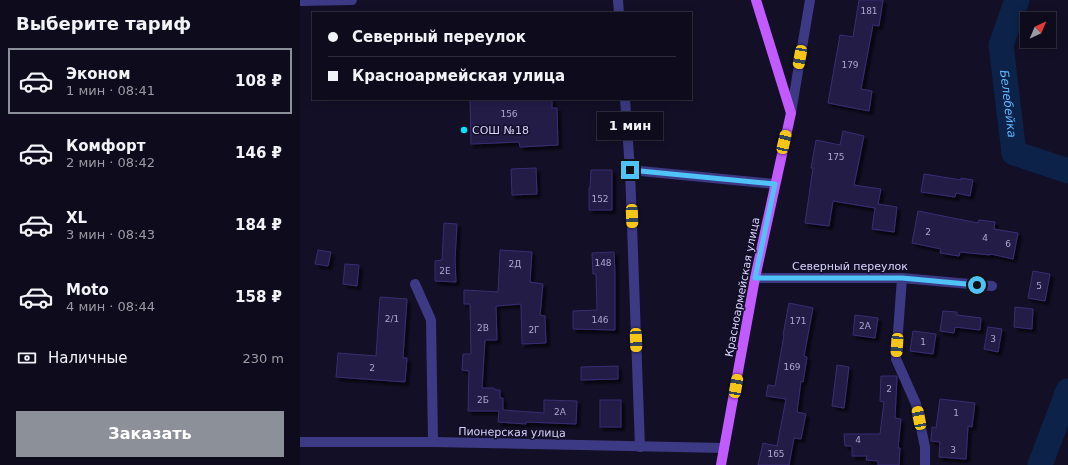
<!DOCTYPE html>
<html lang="ru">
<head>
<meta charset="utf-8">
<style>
	:root { --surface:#0e0b1c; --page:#1c1929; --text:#f1f3f6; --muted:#9b9ba3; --line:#2e2b3b; --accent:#8c9099 }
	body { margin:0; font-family:"DejaVu Sans",sans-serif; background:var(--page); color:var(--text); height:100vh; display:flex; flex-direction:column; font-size:15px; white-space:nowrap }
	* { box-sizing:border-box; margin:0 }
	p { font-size:13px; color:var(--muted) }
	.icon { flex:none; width:22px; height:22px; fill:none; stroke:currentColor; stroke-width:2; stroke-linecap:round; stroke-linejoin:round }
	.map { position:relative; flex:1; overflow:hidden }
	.details { display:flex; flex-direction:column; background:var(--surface); width:300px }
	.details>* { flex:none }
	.guide { position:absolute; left:12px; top:12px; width:380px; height:88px; border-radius:0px; box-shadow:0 2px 10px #0003,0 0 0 1px var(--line); display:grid; align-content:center; height:88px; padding:0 16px; background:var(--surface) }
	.needle { width:26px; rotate:44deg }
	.controls { position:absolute; left:720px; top:12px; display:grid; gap:8px }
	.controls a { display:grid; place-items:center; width:36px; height:36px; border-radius:0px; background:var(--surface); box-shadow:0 2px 10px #0003,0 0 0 1px var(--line); font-size:20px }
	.end { position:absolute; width:18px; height:18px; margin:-9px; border:5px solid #4fc3f7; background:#111; box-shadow:0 0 0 2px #111 }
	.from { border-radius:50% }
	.bubble { position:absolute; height:28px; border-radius:0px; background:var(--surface); box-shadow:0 2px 10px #0003,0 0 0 1px var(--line); font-size:13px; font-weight:700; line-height:28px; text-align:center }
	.car { position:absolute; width:12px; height:24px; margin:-12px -6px; border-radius:5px; box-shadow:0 0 3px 1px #0007; background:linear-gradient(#f5c518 24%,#345 0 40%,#f5c518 0 76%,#345 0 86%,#f5c518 0) }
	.guide b { display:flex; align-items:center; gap:14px; height:38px; font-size:15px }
	.guide b+b { border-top:1px solid var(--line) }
	.guide i { width:10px; height:10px; background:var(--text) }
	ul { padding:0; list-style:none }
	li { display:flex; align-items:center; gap:12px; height:66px; margin:0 8px 6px; padding:0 8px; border:2px solid transparent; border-radius:0px }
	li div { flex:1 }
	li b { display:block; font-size:15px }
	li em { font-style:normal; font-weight:700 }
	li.selected { border-color:var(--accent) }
	li>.icon { width:36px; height:36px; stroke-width:1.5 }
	h2 { padding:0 16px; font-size:18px; line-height:48px }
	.pay { display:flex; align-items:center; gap:10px; height:44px; padding:0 16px; font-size:15px }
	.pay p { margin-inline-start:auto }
	.primary-button { display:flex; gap:8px; margin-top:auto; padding:8px 16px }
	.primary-button a { flex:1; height:46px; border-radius:0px; background:var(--accent); color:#fff; font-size:16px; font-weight:700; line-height:46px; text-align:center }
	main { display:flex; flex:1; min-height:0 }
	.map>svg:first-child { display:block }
</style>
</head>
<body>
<main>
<section class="details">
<h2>Выберите тариф</h2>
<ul>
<li class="selected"><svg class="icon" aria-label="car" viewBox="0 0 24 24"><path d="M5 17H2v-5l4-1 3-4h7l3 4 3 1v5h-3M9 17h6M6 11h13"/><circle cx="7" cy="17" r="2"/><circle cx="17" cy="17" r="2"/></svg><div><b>Эконом</b><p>1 мин · 08:41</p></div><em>108 ₽</em></li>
<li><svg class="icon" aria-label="car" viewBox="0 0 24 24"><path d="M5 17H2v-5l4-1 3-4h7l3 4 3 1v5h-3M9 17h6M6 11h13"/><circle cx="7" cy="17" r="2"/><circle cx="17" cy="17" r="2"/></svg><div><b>Комфорт</b><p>2 мин · 08:42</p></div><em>146 ₽</em></li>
<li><svg class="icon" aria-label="car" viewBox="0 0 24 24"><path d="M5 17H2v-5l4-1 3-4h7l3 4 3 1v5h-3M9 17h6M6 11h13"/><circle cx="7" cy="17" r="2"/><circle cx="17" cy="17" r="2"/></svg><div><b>XL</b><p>3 мин · 08:43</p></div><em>184 ₽</em></li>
<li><svg class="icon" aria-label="car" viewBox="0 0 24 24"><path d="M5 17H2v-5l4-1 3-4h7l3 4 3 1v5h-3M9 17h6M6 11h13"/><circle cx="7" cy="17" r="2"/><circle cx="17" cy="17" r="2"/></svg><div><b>Moto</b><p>4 мин · 08:44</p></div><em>158 ₽</em></li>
</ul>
<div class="pay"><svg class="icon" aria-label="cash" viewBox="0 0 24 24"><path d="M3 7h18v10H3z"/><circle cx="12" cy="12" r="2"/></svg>Наличные<p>230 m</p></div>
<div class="primary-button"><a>Заказать</a></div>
</section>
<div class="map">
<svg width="768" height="465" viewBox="0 0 768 465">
	<defs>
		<filter id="shadow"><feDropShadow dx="3.5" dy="3.5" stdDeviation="1" flood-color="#0009"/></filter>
	</defs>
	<rect width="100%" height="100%" fill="#130f26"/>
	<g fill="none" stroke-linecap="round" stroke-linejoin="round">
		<!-- river -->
		<g stroke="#0c2248" stroke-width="25">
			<path id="s1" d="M717,0L701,45L714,153L768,171"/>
			<polyline points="740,465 768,391"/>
		</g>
	</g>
	<!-- building -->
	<g fill="#241b47" stroke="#3b2d73" filter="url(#shadow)">
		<polygon points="559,0 583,0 579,26 573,25 561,89 572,91 569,111 528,103 540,35 553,37"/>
		<polygon points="170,99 252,99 252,108 257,108 258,145 220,147 219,142 171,144"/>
		<polygon points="543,131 564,136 554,185 581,189 578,204 597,207 594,232 572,229 575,208 533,201 529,226 505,223 513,168 511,168 516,140 540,145"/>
		<polygon points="236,168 237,194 212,195 211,169"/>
		<polygon points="291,170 312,170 312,210 289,210 289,188 290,188"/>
		<polygon points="624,174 661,180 661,178 673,180 670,196 656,193 655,197 621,192"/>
		<polygon points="618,211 678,223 679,220 695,222 694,229 718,233 713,259 691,254 690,255 660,252 659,256 640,253 641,249 612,243"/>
		<polygon points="144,223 157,224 155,260 156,282 135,281 135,261 142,260"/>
		<polygon points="18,250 31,252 28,266 15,264"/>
		<polygon points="200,250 232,252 230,282 243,284 240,315 245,316 246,343 222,344 221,304 196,306 197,340 185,340 182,388 194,388 196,390 200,390 200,398 203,398 203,410 244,413 244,400 277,401 276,424 226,422 226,424 198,422 199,411 168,411 169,371 162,370 163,354 171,354 170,304 164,304 164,290 198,292"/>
		<polygon points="314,252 315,273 315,330 273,329 273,311 297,310 296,274 293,274 292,253"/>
		<polygon points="45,264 59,265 57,286 43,284"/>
		<polygon points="733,271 750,274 745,301 728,298"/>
		<polygon points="80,297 107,299 103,358 107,358 105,382 36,377 38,353 76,356"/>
		<polygon points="489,303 513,308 504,356 507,357 503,382 501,381 497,412 506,414 501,439 494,438 489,465 458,465 463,443 477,446 486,399 466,396 468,385 475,386 484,335 483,335"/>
		<polygon points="715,307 733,309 732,329 714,327"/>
		<polygon points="643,311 657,312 657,315 681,318 680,330 655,327 654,333 640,331"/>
		<polygon points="555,315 578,318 575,338 553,335"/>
		<polygon points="688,327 702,329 698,352 684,349"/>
		<polygon points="613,331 636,334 633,354 610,351"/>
		<polygon points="537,365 549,367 544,408 532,406"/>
		<polygon points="318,366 318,379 281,380 281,367"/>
		<polygon points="581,376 597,376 597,378 595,418 601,419 598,448 600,448 599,465 578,465 578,461 566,460 567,456 552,456 552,446 545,446 544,434 580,434 584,402 580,401"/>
		<polygon points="640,399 675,403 672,427 668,426 666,459 639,457 640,442 631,441 632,427 636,428"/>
		<rect x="300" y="400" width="21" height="27"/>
	</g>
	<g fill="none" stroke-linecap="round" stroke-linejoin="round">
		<!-- minor -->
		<g stroke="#3d3a85" stroke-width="10">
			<polyline points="318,0 319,13"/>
			<polyline points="0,1 52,0"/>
			<polyline points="325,99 330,170"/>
			<polyline points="491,113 510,0"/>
			<polyline points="455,278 602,278 692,286"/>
			<polyline points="602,278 596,359 616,404 625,447 625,465"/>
			<polyline points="115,284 131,320 133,442"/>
			<polyline points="0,442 133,442 424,448"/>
			<polyline points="340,447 330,170 475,184"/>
		</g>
		<!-- major -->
		<polyline stroke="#c25bff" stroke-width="10" points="421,465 455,278 491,113 456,0"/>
	</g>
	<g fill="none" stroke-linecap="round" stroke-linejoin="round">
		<!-- route -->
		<polyline stroke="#4fc3f7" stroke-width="5" points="330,170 475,184 455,278 602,278 677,285"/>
	</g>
	<!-- markers -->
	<circle fill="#00e5ff" stroke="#130f26" stroke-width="1.5" cx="164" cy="130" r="4"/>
	<g text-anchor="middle" stroke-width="3" stroke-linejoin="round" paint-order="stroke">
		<!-- number labels -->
		<g font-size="9" fill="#aca6d1">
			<text x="569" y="14">181</text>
			<text x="550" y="68">179</text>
			<text x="209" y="117">156</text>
			<text x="536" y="160">175</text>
			<text x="300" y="202">152</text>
			<text x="628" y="235">2</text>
			<text x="685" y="241">4</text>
			<text x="708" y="247">6</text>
			<text x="303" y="266">148</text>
			<text x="215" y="267">2Д</text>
			<text x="145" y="274">2Е</text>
			<text x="739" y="289">5</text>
			<text x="92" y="322">2/1</text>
			<text x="300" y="323">146</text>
			<text x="498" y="324">171</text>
			<text x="565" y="329">2А</text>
			<text x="183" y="331">2В</text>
			<text x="234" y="333">2Г</text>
			<text x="693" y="342">3</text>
			<text x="623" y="345">1</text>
			<text x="492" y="370">169</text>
			<text x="72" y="371">2</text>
			<text x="589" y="392">2</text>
			<text x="183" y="403">2Б</text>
			<text x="260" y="415">2А</text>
			<text x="656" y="416">1</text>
			<text x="558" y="443">4</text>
			<text x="653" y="453">3</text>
			<text x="476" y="457">165</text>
		</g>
		<!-- poi labels -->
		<g font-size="11" fill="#d9d4ff" stroke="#130f26" text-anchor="start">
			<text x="172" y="134">СОШ №18</text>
		</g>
		<!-- street labels -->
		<g font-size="11" fill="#d9d4ff" stroke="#130f26">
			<text x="550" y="270">Северный переулок</text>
			<text transform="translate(442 287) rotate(-79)" y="4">Красноармейская улица</text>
			<text transform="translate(212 432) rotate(1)" y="4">Пионерская улица</text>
		</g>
		<!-- water labels -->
		<g font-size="12" font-style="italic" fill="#62b6ff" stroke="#130f26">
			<text dy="4" stroke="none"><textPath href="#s1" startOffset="107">Белебейка</textPath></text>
		</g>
	</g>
</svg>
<div class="controls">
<a><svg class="needle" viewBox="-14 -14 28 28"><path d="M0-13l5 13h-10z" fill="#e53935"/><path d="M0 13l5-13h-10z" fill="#9b9ba3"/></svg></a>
</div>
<i class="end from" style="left:677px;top:285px"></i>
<i class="end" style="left:330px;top:170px"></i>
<div class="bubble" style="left:297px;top:112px;width:66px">1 мин</div>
<i class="car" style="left:500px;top:57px;rotate:190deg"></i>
<i class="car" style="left:484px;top:142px;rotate:13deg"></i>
<i class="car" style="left:332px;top:216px;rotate:178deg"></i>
<i class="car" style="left:336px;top:340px;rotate:178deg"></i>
<i class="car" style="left:597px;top:345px;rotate:184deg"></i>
<i class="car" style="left:436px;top:386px;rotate:10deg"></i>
<i class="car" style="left:619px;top:418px;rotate:349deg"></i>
<div class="guide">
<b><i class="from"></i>Северный переулок</b>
<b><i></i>Красноармейская улица</b>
</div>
</div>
</main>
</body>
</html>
